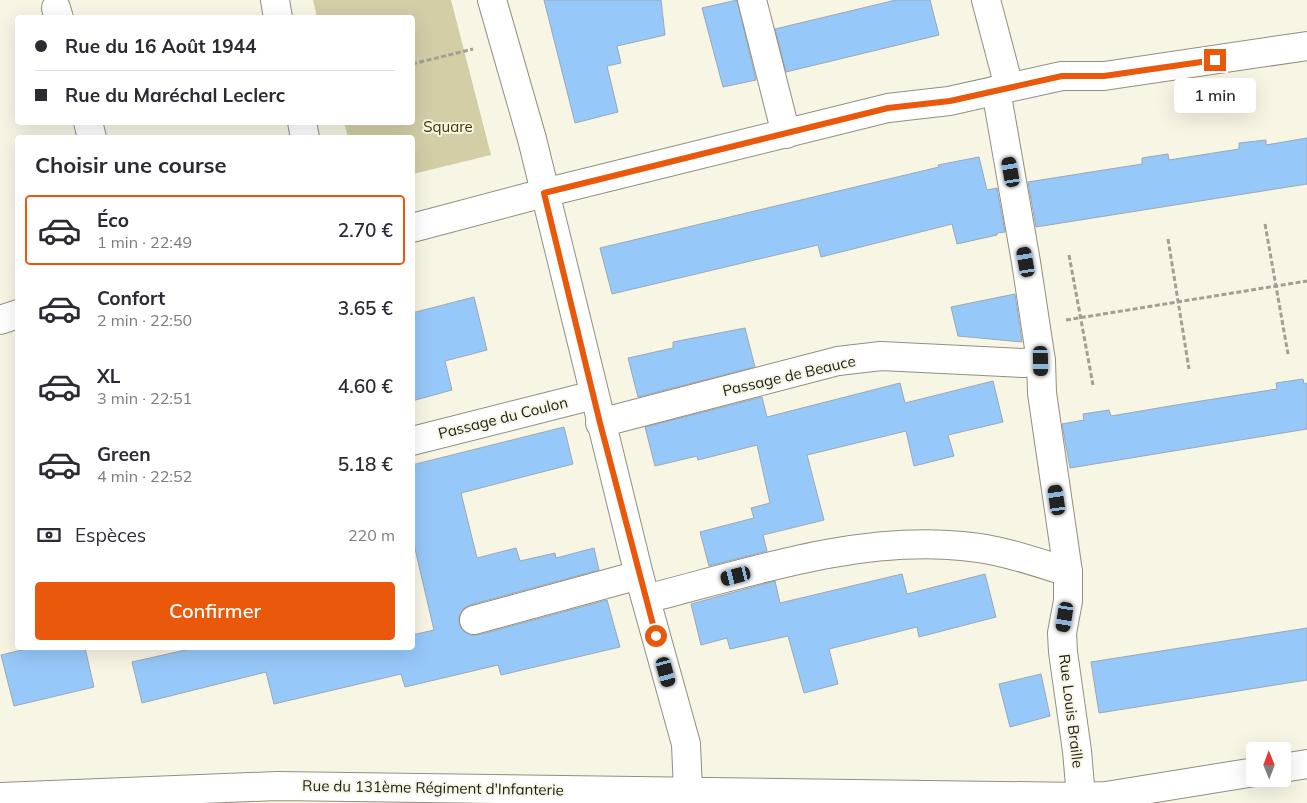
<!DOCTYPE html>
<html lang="fr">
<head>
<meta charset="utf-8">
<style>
	:root { --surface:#fff; --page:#f2f2f3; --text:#2b2b33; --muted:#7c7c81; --line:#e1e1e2; --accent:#ea580c }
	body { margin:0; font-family:Mulish,sans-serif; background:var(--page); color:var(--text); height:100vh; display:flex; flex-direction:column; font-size:19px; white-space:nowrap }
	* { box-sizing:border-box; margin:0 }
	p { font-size:16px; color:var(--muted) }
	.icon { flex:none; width:28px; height:28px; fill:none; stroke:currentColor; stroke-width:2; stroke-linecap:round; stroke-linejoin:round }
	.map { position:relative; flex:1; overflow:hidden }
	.panel { position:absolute; left:15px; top:135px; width:400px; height:515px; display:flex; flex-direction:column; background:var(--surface); border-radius:5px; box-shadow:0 5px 20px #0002 }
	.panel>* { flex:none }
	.banner { position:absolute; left:15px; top:15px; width:400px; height:110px; border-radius:5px; box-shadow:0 5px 20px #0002; display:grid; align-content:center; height:110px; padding:0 20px; background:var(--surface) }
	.needle { width:32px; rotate:359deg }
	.buttons { position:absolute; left:1246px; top:742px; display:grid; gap:10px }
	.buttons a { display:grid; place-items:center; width:45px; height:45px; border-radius:5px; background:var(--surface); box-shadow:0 5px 20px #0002; font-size:25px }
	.end { position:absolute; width:22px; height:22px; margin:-11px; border:6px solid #ea580c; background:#fff; box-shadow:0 0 0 2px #fff }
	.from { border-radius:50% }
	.bubble { position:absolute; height:35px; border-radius:5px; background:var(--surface); box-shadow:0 5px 20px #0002; font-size:16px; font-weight:600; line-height:35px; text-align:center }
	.car { position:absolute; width:15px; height:30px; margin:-15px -8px; border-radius:6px; box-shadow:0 0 4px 1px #0007; background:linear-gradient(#222 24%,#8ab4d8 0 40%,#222 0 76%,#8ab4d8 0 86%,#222 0) }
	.banner b { display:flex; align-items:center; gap:18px; height:48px; font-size:19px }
	.banner b+b { border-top:1px solid var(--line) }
	.banner i { width:12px; height:12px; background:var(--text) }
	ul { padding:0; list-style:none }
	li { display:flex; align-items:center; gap:15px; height:70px; margin:0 10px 8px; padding:0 10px; border:2px solid transparent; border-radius:5px }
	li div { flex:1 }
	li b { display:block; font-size:19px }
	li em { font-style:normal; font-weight:600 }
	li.selected { border-color:var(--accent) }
	li>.icon { width:45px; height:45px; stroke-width:1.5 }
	h2 { padding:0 20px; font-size:22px; line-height:60px }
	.pay { display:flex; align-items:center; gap:12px; height:55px; padding:0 20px; font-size:19px }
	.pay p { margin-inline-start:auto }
	.button { display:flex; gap:10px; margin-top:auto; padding:10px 20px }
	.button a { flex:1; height:58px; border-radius:5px; background:var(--accent); color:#fff; font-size:20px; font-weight:600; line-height:58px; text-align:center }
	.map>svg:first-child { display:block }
</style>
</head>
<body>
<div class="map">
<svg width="1307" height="803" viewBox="0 0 1307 803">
	<rect width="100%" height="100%" fill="#f7f5e4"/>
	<!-- green -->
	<polygon fill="#d3cea6" points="313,0 451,0 491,155 413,174 412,138 348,137 344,123 412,122 412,18 317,17"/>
	<!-- building -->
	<g fill="#96c8f9" stroke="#9ca8b4">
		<polygon points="544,0 661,0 665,35 617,46 621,63 607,66 618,112 575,123"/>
		<polygon points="737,0 756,80 723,87 702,8"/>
		<polygon points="896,0 930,0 939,35 786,72 775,29"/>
		<polygon points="1307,138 1307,184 1036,227 1028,182 1142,164 1142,158 1168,154 1169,160 1239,149 1239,143 1266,140 1266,145"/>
		<polygon points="979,157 987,190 997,188 1005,232 997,233 997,235 957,244 952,224 821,257 818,245 612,294 600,248 939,167 938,165"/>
		<polygon points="1015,294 1022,342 958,336 951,307"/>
		<polygon points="474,297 487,350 445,361 452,390 412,401 412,313"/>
		<polygon points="745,328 755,367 638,397 628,358 673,348 673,342"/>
		<polygon points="1303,379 1304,384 1307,383 1307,429 1070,468 1062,424 1084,420 1083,414 1109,410 1111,416 1182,404 1277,389 1276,383"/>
		<polygon points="993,381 1003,422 948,435 954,456 914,466 906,431 807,455 824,520 763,535 767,551 709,566 700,532 754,518 751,508 770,503 757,445 698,460 697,456 655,466 645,427 762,397 767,417 900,383 905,403"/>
		<polygon points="564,427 573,464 461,493 477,558 516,548 520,561 555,553 556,558 594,548 599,570 470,605 463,609 459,617 459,624 463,631 471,635 478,635 607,600 620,647 501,675 498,665 405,687 401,674 274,704 266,672 142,703 132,662 194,648 412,648 412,635 434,630 412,536 412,465"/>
		<polygon points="902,574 907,594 985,574 996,617 919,637 917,627 829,649 838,684 804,693 788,636 730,649 727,638 701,645 691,604 775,581 780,603"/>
		<polygon points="1307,628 1307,680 1099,713 1091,662"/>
		<polygon points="30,648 85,648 94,687 14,706 1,655"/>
		<polygon points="1041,674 1050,716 1010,727 999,684"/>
	</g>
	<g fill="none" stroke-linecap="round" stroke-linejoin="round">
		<!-- minor casing -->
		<g stroke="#918f80" stroke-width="30">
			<g id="minor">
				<polyline points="275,0 278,18"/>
				<polyline points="492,0 532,139 639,575 686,744 688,791"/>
				<polyline points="752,0 786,134"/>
				<polyline points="986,0 1009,87"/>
				<polyline points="56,8 59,18"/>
				<polyline points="996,90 1026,262 1041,361 1042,393 1068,572 1068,601 1062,633 1063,652 1077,751 1081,797"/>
				<polyline points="88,122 92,138"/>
				<polyline points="302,122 305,138"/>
				<polyline points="412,228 544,193 888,108 949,101 1062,76 1104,76 1307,46"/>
				<polyline points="0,320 18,314"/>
				<polyline points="600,423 838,361 881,356 1023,363 1041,361"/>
				<polyline points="412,441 594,395"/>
				<path d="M646,599C748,573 854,536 962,546C999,549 1033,561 1068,572"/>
				<polyline points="474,620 639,575"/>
				<polyline points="1282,768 1307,764"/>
				<polyline points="0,797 277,786 1081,797 1106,796 1255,772"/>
			</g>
		</g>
		<!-- path -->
		<g stroke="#a2a094" stroke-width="3" stroke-dasharray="5 2.5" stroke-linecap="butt">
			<polyline points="412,64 473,49"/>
			<polyline points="1265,224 1288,354"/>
			<polyline points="1168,239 1189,369"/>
			<polyline points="1069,255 1093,385"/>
			<polyline points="1066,320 1307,281"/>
		</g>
		<!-- minor -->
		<use href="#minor" stroke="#fff" stroke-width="28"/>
	</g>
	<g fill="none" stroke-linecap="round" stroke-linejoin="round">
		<!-- route -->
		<polyline stroke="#ea580c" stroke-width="6" points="656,636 600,423 544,193 888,108 950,101 1062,76 1104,76 1215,60"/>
	</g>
	<g text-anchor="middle" stroke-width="4" stroke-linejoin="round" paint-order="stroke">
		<!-- park labels -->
		<g font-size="15" fill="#3e3700" stroke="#f7f5e4">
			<text x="448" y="132">Square</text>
		</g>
		<!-- street labels -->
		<g font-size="15" fill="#1e1d17" stroke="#f7f5e4">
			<text transform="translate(789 376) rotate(-13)" y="5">Passage de Beauce</text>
			<text transform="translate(503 418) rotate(-14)" y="5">Passage du Coulon</text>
			<text transform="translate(1071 711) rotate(83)" y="5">Rue Louis Braille</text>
			<text transform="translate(433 788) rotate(1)" y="5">Rue du 131ème Régiment d'Infanterie</text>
		</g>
	</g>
</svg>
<div class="buttons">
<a><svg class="needle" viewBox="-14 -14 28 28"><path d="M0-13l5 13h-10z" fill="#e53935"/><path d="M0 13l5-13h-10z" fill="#7c7c81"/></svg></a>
</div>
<i class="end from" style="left:656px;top:636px"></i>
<i class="end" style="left:1215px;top:60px"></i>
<div class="bubble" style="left:1174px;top:78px;width:82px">1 min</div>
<i class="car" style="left:1011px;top:172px;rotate:350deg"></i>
<i class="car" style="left:1026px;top:262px;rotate:350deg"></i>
<i class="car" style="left:1041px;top:361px;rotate:179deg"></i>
<i class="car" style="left:1057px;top:500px;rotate:352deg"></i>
<i class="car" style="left:736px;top:576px;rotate:256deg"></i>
<i class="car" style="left:1065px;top:617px;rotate:189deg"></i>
<i class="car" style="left:666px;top:672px;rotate:165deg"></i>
<div class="banner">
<b><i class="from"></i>Rue du 16 Août 1944</b>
<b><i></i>Rue du Maréchal Leclerc</b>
</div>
<section class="panel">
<h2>Choisir une course</h2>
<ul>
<li class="selected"><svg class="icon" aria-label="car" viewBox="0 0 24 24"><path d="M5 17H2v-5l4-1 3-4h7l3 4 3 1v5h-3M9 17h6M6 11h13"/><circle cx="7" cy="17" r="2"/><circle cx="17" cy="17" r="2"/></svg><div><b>Éco</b><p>1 min · 22:49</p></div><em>2.70 €</em></li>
<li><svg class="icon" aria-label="car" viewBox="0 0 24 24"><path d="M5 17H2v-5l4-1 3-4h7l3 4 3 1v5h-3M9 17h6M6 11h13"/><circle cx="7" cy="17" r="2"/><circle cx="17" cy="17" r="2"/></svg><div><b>Confort</b><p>2 min · 22:50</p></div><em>3.65 €</em></li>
<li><svg class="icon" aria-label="car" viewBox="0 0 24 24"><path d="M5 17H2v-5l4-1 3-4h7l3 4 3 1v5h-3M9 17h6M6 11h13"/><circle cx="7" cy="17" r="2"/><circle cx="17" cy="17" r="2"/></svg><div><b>XL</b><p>3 min · 22:51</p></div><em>4.60 €</em></li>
<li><svg class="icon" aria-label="car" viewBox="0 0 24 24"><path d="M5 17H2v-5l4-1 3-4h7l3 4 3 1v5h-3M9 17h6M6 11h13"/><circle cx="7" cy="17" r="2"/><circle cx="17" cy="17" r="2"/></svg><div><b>Green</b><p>4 min · 22:52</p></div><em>5.18 €</em></li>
</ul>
<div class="pay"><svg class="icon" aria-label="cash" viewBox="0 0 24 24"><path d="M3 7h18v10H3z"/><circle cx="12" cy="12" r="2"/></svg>Espèces<p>220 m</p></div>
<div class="button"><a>Confirmer</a></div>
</section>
</div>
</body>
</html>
